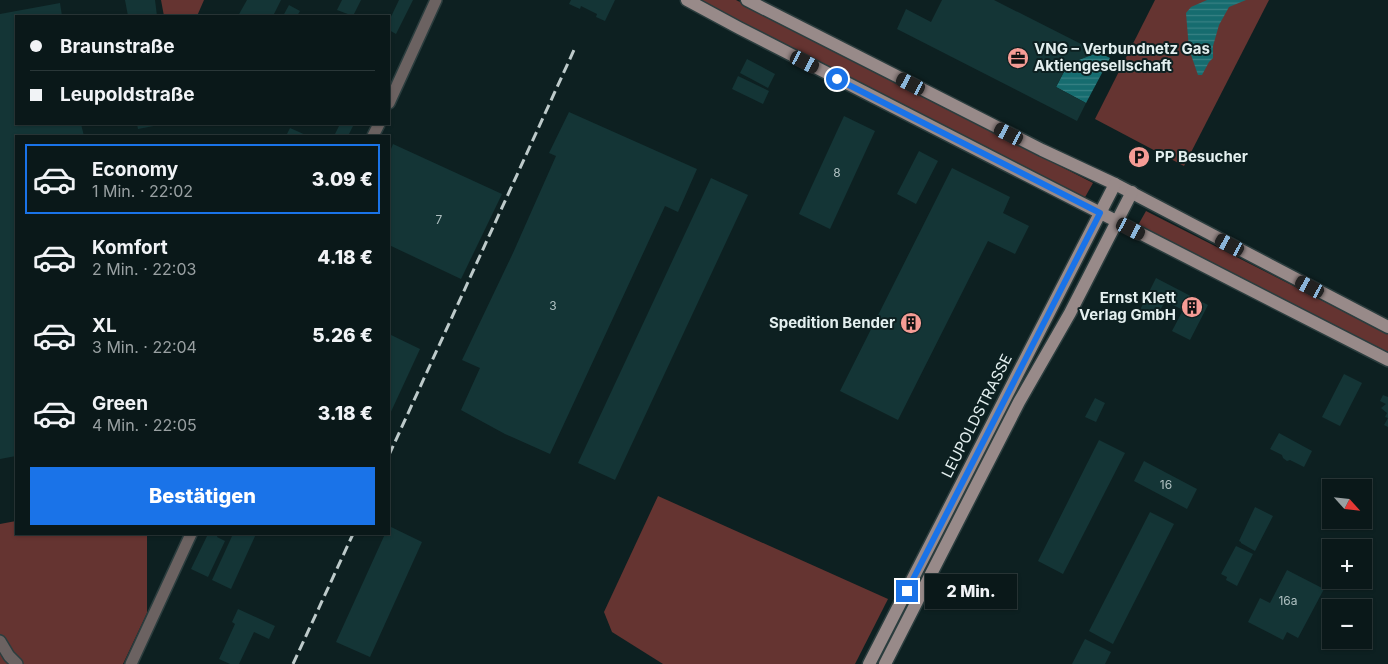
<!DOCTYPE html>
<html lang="de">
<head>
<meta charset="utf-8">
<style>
	:root { --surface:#0a1819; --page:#132122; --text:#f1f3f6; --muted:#99a0a2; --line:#2a3738; --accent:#1a73e8 }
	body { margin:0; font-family:Inter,sans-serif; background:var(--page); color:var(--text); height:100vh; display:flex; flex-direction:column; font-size:19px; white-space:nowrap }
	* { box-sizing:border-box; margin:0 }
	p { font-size:16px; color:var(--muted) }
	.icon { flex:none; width:28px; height:28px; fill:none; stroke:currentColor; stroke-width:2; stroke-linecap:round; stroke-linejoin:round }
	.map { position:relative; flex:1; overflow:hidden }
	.sheet { position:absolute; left:15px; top:135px; width:375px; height:400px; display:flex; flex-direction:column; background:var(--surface); border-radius:0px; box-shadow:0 1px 4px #0004,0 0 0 1px var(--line) }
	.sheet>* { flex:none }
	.banner { position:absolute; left:15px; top:15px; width:375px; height:110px; border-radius:0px; box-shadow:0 1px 4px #0004,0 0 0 1px var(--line); display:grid; align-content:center; height:110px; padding:0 15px; background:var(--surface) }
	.needle { width:32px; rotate:117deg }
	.controls { position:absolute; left:1322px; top:479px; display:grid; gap:10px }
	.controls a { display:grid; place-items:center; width:50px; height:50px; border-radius:0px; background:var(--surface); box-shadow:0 1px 4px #0004,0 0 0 1px var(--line); font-size:25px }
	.end { position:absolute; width:22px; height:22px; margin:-11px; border:6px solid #1a73e8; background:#fff; box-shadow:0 0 0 2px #fff }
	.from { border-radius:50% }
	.bubble { position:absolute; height:35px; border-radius:0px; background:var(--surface); box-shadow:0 1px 4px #0004,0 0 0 1px var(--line); font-size:16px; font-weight:800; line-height:35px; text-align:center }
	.car { position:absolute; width:15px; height:30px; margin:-15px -8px; border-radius:6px; box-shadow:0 0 4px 1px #0007; background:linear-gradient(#222 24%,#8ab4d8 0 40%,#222 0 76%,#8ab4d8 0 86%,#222 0) }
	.banner b { display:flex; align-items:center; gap:18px; height:48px; font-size:19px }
	.banner b+b { border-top:1px solid var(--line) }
	.banner i { width:12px; height:12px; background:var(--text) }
	ul { padding:9px 0 0; list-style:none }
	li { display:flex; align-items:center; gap:15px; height:70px; margin:0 10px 8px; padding:0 5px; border:2px solid transparent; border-radius:0px }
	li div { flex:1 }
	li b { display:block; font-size:19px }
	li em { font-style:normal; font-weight:800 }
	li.current { border-color:var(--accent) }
	li>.icon { width:45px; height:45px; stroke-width:1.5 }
	.action { display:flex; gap:10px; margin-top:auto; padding:10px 15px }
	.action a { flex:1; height:58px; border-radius:0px; background:var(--accent); color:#fff; font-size:20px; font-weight:800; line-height:58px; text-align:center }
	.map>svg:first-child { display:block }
</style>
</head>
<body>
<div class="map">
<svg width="1388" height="664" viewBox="0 0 1388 664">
	<defs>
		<pattern id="water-rules" width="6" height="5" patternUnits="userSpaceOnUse" patternTransform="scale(1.25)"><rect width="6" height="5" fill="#166c6f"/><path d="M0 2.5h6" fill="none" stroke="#388184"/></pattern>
	</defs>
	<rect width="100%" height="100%" fill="#0d2021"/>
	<!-- green -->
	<g fill="#653431">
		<polygon points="161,0 204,0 197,16 164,16"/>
		<polygon points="698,0 736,0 1093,183 1084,199"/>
		<polygon points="1155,0 1269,0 1184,166 1095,119"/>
		<polygon points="1146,211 1388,334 1388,354 1137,227"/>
		<polygon points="658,496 888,599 855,664 663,664 612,632 604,612"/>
		<polygon points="16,521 16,534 147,534 147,613 123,664 0,664 0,524"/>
	</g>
	<!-- water -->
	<g fill="url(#water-rules)">
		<polygon points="1207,0 1246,0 1229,7 1219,25 1213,46 1213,58 1209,62 1202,75 1198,75 1189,49 1186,13 1191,7"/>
		<polygon points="1098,52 1110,58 1086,103 1056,87 1068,64"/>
	</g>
	<!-- building -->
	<g fill="#143536">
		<polygon points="125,0 155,0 157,16 128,16"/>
		<polygon points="247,0 281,0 273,16 238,16"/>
		<polygon points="342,0 361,0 353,16 337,10"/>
		<polygon points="399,0 413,0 396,34 389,30 389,21"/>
		<polygon points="571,0 615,0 605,21 596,17 597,14 581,6 580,9 569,4"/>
		<polygon points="942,0 994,0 1089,48 1100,48 1100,52 1068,64 1056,87 1086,103 1077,121 897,29 906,9 931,22"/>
		<polygon points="60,3 62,16 16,16 16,124 81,124 84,136 16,136 16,456 0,459 0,14"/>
		<polygon points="289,5 300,11 297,16 283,16"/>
		<polygon points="747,59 775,74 768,88 740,73"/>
		<polygon points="738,76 769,91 763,104 732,89"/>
		<polygon points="569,112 697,169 678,212 665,206 550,454 505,434 461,410 480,368 462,360 513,253 556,156 549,153"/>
		<polygon points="844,116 875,131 830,229 799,214"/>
		<polygon points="137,124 159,124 159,125 138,129"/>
		<polygon points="340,124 354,124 348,136 334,136"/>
		<polygon points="290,128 308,136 286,136"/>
		<polygon points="393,144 502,194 461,279 389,245 389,154"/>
		<polygon points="919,151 938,161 916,204 897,194"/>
		<polygon points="952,168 1010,197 1003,213 1029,226 1015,254 988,241 898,420 840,391"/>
		<polygon points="711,178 748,195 615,480 578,463"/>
		<polygon points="1156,278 1208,305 1190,340 1172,331 1183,310 1165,301 1154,322 1138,314"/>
		<polygon points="389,334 420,349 389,416"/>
		<polygon points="1344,374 1362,383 1340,426 1322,417"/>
		<polygon points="1383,395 1388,397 1388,427 1384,425 1388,418 1385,417 1387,413 1381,408 1386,404 1380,401"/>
		<polygon points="1095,398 1105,403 1096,422 1085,417"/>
		<polygon points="1279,433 1312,451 1304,467 1290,460 1287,461 1283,458 1282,455 1270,449"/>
		<polygon points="1099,440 1125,453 1063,574 1038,561"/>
		<polygon points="1144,461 1197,489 1187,509 1134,481"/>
		<polygon points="1255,507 1273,516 1255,551 1241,543 1241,542 1239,541"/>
		<polygon points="1150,512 1174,524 1113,644 1089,631"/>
		<polygon points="389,526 422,542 370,657 336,642 385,534 389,534"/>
		<polygon points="208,534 218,534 217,537 225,541 208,577 191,569"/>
		<polygon points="233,534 256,534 231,589 212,580"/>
		<polygon points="1236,546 1253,554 1237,586 1226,580 1227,577 1221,574"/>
		<polygon points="1287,570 1324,589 1298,638 1287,632 1283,640 1248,622 1260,598 1270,603"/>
		<polygon points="964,577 978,584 968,604 954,598"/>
		<polygon points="238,609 275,626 269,639 254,632 239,664 230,664 219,659 235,624 232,622"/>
		<polygon points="1085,639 1111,652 1105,664 1072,664"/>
	</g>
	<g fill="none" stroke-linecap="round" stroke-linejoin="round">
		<!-- street casing -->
		<g stroke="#2b3d3e" stroke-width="14">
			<g id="street">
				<polyline points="389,103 436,0"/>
				<polyline points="373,136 379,124"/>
				<polyline points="0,641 9,656 17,664"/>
				<polyline points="131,664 191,534"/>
			</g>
		</g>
		<!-- secondary casing -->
		<g stroke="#2b3d3e" stroke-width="15">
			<g id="secondary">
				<polyline points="687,0 739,28 1388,360"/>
				<polyline points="747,0 1042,150 1115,184 1388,327"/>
				<polyline points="869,664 1115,184"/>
				<polyline points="885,664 1019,402 1070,313 1132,192"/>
			</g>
		</g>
		<!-- street -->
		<use href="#street" stroke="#6b6261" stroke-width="11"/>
		<!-- secondary -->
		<use href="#secondary" stroke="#988a89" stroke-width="12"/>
		<!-- rail -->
		<g stroke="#bdcaca" stroke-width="3" stroke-dasharray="10 5" stroke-linecap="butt">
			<polyline points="389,455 574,50"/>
			<polyline points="293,664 353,534"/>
		</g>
	</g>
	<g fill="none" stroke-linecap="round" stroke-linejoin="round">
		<!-- route -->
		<polyline stroke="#1a73e8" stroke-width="6" points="837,79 1100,213 907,591"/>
	</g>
	<!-- icons -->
	<defs>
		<g id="office-disc" transform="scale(1.125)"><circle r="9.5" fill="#f59c95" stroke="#0d2021"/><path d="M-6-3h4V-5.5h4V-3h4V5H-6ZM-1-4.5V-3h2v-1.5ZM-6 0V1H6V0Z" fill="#111"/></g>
		<g id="parking-disc" transform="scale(1.125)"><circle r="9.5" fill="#f59c95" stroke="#0d2021"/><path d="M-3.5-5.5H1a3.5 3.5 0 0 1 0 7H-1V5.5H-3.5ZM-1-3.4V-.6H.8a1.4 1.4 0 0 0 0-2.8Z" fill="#111"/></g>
		<g id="building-disc" transform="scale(1.125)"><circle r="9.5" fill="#f59c95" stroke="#0d2021"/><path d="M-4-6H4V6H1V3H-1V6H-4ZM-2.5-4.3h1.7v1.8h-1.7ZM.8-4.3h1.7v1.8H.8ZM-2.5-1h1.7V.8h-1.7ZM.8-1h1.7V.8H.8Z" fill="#111"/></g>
	</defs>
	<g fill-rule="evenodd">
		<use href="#office-disc" x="1018" y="58"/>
		<use href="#parking-disc" x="1139" y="157"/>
		<use href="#building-disc" x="1192" y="307"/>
		<use href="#building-disc" x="911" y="323"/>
	</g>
	<g text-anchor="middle" stroke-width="4" stroke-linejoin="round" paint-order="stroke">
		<!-- number labels -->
		<g font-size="12" fill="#afc0c1">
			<text x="837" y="177">8</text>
			<text x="439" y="224">7</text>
			<text x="553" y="310">3</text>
			<text x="1166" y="489">16</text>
			<text x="1288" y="605">16a</text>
		</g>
		<!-- poi labels -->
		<g font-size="15" font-weight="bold" fill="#e3efef" stroke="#0d2021" text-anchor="start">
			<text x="1034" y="54">VNG – Verbundnetz Gas<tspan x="1034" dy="17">Aktiengesellschaft</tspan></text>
			<text x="1155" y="162">PP Besucher</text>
			<text x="1176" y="303" text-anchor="end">Ernst Klett<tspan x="1176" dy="17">Verlag GmbH</tspan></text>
			<text x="895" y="328" text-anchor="end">Spedition Bender</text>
		</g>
		<!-- street labels -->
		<g font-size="15" fill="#e3efef" stroke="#0d2021">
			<text transform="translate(977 416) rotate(-63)" y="5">LEUPOLDSTRASSE</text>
		</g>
	</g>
</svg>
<div class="controls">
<a><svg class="needle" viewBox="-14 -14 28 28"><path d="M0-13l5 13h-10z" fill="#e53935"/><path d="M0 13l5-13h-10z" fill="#99a0a2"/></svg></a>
<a>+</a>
<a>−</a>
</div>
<i class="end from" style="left:837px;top:79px"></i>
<i class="end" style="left:907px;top:591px"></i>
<div class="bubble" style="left:925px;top:574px;width:92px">2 Min.</div>
<i class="car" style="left:805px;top:62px;rotate:117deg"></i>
<i class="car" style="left:911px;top:84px;rotate:297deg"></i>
<i class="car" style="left:1009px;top:134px;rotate:297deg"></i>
<i class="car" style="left:1131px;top:229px;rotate:117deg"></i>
<i class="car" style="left:1230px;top:245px;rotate:298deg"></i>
<i class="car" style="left:1310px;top:287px;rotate:298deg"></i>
<div class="banner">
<b><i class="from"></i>Braunstraße</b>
<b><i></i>Leupoldstraße</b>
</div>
<section class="sheet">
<ul>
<li class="current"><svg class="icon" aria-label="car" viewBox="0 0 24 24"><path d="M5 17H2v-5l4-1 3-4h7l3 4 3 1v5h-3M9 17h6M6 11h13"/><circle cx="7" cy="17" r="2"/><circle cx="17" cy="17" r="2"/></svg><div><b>Economy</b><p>1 Min. · 22:02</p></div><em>3.09 €</em></li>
<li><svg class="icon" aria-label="car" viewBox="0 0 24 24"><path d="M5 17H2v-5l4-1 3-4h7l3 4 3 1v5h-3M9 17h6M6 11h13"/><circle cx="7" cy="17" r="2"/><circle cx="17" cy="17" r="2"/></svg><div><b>Komfort</b><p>2 Min. · 22:03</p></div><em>4.18 €</em></li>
<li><svg class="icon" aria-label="car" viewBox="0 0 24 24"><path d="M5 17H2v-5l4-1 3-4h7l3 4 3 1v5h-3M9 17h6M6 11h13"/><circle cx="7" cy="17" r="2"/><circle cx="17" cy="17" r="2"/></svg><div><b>XL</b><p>3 Min. · 22:04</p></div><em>5.26 €</em></li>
<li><svg class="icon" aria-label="car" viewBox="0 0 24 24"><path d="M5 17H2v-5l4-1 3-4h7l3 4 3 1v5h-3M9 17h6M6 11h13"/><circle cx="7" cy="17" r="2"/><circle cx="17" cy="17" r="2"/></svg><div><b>Green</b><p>4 Min. · 22:05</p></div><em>3.18 €</em></li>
</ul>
<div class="action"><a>Bestätigen</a></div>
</section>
</div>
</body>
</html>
